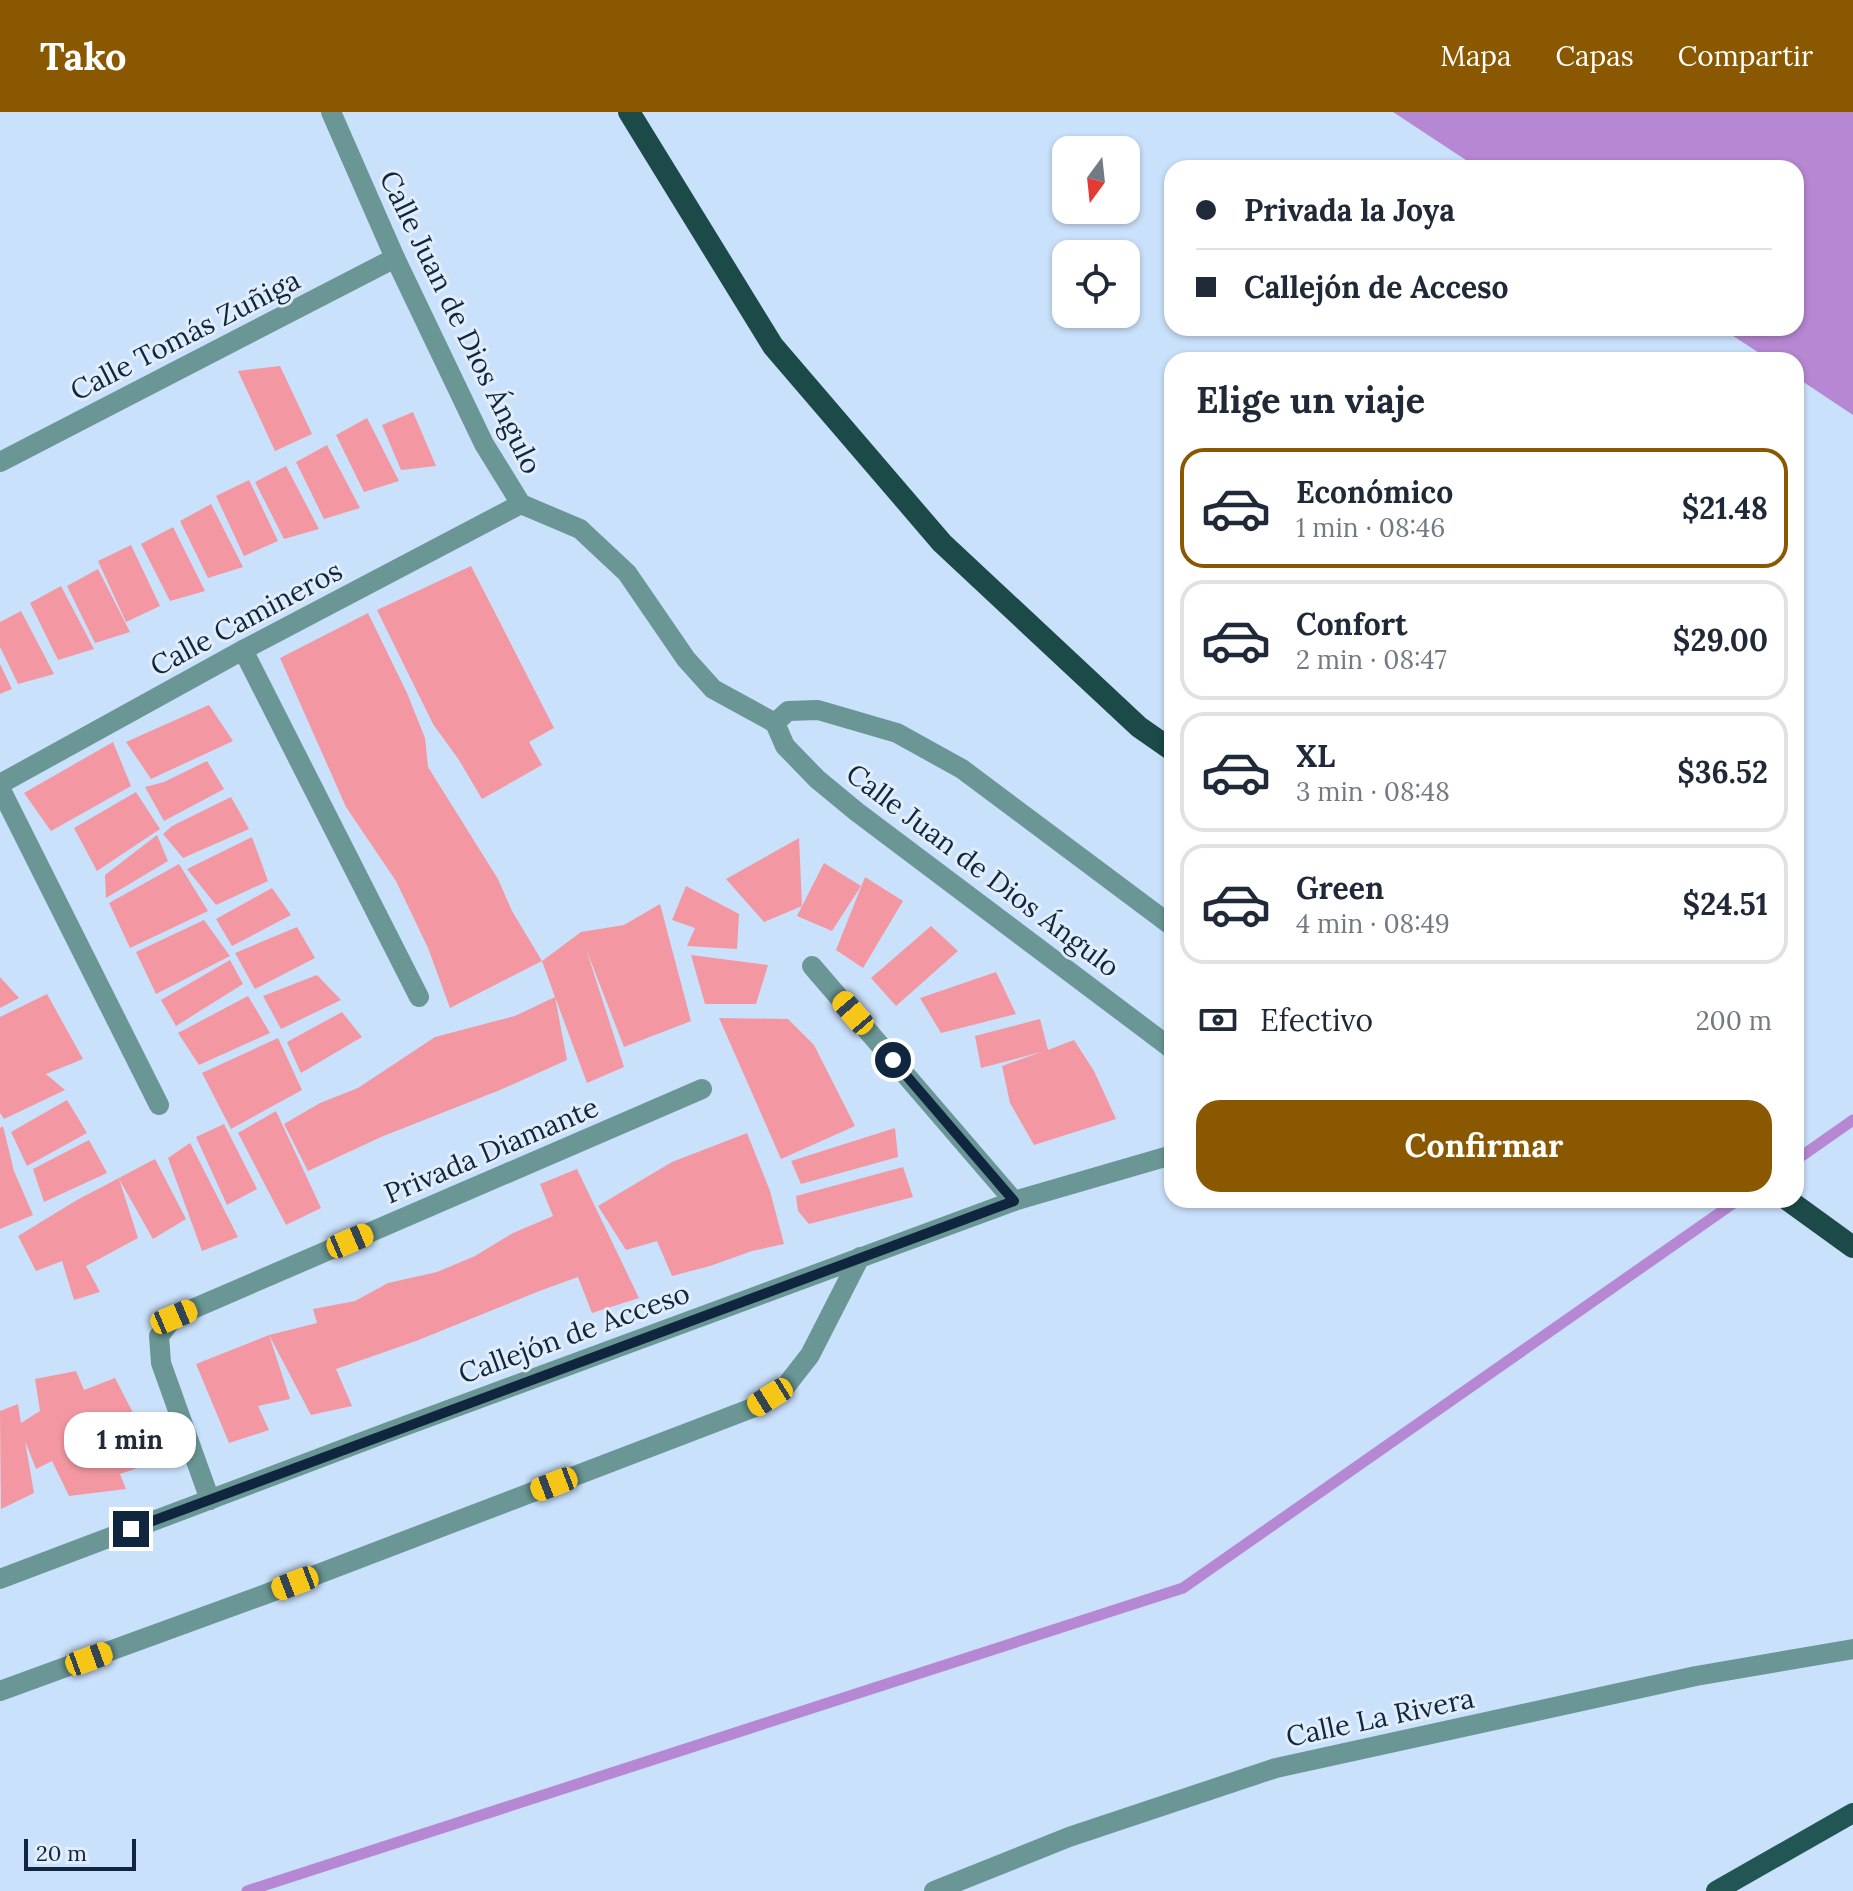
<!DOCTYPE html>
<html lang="es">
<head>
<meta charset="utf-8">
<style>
	:root { --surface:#fff; --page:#f6f6f7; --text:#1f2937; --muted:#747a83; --line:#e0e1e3; --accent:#895800 }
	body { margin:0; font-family:Lora,serif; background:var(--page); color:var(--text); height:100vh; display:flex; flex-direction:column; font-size:30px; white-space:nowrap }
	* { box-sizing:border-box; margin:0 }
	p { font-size:26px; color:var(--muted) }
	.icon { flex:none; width:44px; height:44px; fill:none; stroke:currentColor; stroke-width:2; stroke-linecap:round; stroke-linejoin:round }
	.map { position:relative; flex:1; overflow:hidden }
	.details { position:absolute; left:1164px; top:240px; width:640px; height:856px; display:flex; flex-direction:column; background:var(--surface); border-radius:24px; box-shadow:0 2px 6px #0004 }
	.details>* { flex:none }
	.hud { position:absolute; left:1164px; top:48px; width:640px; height:176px; border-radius:24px; box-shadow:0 2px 6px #0004; display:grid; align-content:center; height:176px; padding:0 32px; background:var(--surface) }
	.needle { width:52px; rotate:195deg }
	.controls { position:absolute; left:1052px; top:24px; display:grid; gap:16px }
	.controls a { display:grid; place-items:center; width:88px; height:88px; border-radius:16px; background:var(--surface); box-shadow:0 2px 6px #0004; font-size:40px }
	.scale { position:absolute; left:24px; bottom:20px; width:112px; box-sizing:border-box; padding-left:8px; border:4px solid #10263f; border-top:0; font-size:22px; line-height:28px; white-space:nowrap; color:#10263f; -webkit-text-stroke:6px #e1edfa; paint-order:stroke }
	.end { position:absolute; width:36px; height:36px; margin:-18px; border:10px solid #10263f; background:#fff; box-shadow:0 0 0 4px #fff }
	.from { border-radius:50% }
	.bubble { position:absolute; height:56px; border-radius:24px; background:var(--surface); box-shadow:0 2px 6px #0004; font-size:26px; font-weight:700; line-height:56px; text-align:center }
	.car { position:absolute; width:24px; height:48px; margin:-24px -12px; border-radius:10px; box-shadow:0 0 6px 2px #0007; background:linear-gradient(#f5c518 24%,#345 0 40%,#f5c518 0 76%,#345 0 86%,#f5c518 0) }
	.hud b { display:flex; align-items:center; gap:28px; height:76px; font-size:30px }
	.hud b+b { border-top:2px solid var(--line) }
	.hud i { width:20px; height:20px; background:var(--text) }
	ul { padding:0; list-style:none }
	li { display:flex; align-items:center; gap:24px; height:120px; margin:0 16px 12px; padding:0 16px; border:4px solid var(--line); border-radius:24px }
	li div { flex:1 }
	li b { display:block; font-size:30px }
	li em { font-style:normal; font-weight:700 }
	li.active { border-color:var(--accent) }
	li>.icon { width:72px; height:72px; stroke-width:1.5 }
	h2 { padding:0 32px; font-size:36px; line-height:96px }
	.pay { display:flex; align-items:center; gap:20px; height:88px; padding:0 32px; font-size:30px }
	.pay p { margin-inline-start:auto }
	.primary-button { display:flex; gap:16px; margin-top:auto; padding:16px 32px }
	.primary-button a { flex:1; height:92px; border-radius:24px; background:var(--accent); color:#fff; font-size:32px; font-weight:700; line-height:92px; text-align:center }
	header { display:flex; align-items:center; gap:48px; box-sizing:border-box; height:112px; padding:0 40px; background:var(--accent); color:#fff }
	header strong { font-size:38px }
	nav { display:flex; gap:44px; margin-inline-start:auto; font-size:28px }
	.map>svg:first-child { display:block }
</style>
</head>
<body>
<header>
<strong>Tako</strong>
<nav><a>Mapa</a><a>Capas</a><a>Compartir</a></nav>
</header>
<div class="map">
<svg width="1853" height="1779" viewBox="0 0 1853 1779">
	<rect width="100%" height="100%" fill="#cae1fb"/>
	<!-- water -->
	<polygon fill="#b687d2" points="1393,0 1853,0 1853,303 1796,265 1796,248 1770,248 1721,216 1796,216 1796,56 1478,56"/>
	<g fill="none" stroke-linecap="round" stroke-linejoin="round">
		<!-- stream -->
		<g stroke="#b687d2" stroke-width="11">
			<polyline points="1796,1048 1853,1008"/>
			<polyline points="247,1779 1183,1476 1738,1088"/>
		</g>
	</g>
	<!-- building -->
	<g fill="#f398a2">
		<polygon points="280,254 312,322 275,339 238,259"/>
		<polygon points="413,300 436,354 401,358 382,313"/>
		<polygon points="367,306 399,369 364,380 336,323"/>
		<polygon points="327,333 360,396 324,407 296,350"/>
		<polygon points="286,354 319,417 284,427 255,370"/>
		<polygon points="249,368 278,429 244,444 216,384"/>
		<polygon points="211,392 243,455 208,466 180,409"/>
		<polygon points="173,415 205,479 170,489 141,432"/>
		<polygon points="131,433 160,494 126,510 98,449"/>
		<polygon points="471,454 554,616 529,630 542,653 482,687 459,648 433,612 377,498"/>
		<polygon points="98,457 130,520 95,531 67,474"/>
		<polygon points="61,474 94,537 58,548 30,491"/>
		<polygon points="21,499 54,562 18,572 0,535 0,510"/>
		<polygon points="368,501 407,581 425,626 428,655 498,767 512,799 542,849 581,820 624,813 660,792 691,909 624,935 586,837 624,955 587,971 555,885 567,948 500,978 381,1025 308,1059 284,1012 320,991 358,976 435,925 515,904 555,885 542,849 450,896 428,836 396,769 346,695 280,546"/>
		<polygon points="0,552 12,577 0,582"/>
		<polygon points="209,593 233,629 151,667 126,630"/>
		<polygon points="113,630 131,674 51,719 24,681"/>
		<polygon points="207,649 224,677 164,709 145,675 164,670"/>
		<polygon points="136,680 160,717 97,759 74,716"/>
		<polygon points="231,685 249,717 183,746 163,722 172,714"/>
		<polygon points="157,723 168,749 106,786 105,763"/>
		<polygon points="252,725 268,769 216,793 187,757"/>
		<polygon points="799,726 802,794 764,810 726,767"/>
		<polygon points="824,751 861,774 832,819 797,804"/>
		<polygon points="179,752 208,799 130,836 109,791"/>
		<polygon points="865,765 903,789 863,856 836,838"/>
		<polygon points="686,774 739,802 737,837 687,834 695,816 672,808"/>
		<polygon points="272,776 291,803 232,834 216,807"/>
		<polygon points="204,808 230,844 156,882 136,840"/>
		<polygon points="931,814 958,839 896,894 871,866"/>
		<polygon points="297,815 315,846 255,877 235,841"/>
		<polygon points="691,843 768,853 756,892 705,892"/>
		<polygon points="230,848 243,872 176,914 161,888"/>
		<polygon points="996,860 1016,902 941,921 920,886"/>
		<polygon points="317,863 341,888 281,917 263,884"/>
		<polygon points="0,865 19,886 0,896"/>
		<polygon points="47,882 83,947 46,962 65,978 4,1007 0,1001 0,905"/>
		<polygon points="248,884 270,921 199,953 178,921"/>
		<polygon points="342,900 362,925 301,961 287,930"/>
		<polygon points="719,906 788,907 814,933 855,1014 781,1047"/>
		<polygon points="1040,907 1048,938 1074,928 1094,959 1116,1007 1034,1033 1010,991 1002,954 1041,940 981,956 975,924"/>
		<polygon points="278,926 302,978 231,1017 202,961"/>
		<polygon points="67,988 87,1021 27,1054 11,1020"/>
		<polygon points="276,999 321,1096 286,1113 238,1021"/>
		<polygon points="224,1012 257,1077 227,1093 196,1025"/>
		<polygon points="3,1014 14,1059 33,1103 0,1117 0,1016"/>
		<polygon points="895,1016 898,1045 801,1072 791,1049"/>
		<polygon points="747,1021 770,1079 784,1132 752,1139 710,1154 672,1164 657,1129 626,1138 598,1094 672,1050"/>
		<polygon points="89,1028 107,1061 44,1090 33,1057"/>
		<polygon points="190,1031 238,1125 202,1139 168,1046"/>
		<polygon points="155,1047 186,1107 153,1127 119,1067 138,1126 86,1154 100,1180 74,1188 62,1149 36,1159 18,1124 77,1088"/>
		<polygon points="903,1055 913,1085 809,1112 798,1099 796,1084"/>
		<polygon points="577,1057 639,1186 592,1201 578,1165 542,1178 416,1229 336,1257 352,1294 311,1303 269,1223 290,1287 258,1294 269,1318 229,1331 196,1252 269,1223 317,1211 313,1197 355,1189 388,1171 437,1160 475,1144 513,1121 553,1104 540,1072"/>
		<polygon points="76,1259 84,1278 115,1266 158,1349 120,1362 126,1377 69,1384 52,1349 36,1357 25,1329 34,1381 1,1397 0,1299 18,1292 21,1311 40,1299 35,1267"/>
	</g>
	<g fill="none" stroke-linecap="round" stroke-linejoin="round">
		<!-- service -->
		<polyline stroke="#6a9795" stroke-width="20" points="934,1779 1069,1725 1276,1656 1696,1564 1853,1537"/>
		<!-- minor -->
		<g stroke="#6a9795" stroke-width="20">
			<polyline points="331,0 395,146 484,332 521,392 580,417 627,461 686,547 713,577 775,611 788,599 818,598 897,621 962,657 1172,814"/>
			<polyline points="0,350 395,146"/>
			<polyline points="243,538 419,885"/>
			<polyline points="775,611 785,634 817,667 857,700 1172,937"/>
			<polyline points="0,672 243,538 521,392"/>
			<polyline points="0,676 159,993"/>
			<polyline points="812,854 1014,1089"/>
			<polyline points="210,1388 161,1251 159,1224 174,1205 702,977"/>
			<polyline points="0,1467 383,1322 1014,1089 1172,1043"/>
			<polyline points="0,1579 266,1482 755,1295 785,1275 810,1243 860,1145"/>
		</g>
		<!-- primary -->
		<polyline stroke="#215654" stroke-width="20" points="1716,1779 1853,1701"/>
		<!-- trunk -->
		<g stroke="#1c4a48" stroke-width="22">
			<polyline points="629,0 773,234 942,431 1139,615 1172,638"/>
			<polyline points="1788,1088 1853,1135"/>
		</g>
	</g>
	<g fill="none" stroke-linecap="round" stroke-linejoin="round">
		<!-- route -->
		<polyline stroke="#10263f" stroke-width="10" points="131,1417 1014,1089 893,948"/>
	</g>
	<g text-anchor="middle" stroke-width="6" stroke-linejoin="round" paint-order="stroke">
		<!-- street labels -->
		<g font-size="28" fill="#10263f" stroke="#e1edfa">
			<text transform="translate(461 210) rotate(64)" y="10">Calle Juan de Dios Ángulo</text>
			<text transform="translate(185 223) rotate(-27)" y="10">Calle Tomás Zuñiga</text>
			<text transform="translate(246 506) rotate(-28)" y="10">Calle Camineros</text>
			<text transform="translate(983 758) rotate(37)" y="10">Calle Juan de Dios Ángulo</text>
			<text transform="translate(491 1038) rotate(-23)" y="10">Privada Diamante</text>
			<text transform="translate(574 1221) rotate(-20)" y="10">Callejón de Acceso</text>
			<text transform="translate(1380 1605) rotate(-12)" y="10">Calle La Rivera</text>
		</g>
	</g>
</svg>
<div class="controls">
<a><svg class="needle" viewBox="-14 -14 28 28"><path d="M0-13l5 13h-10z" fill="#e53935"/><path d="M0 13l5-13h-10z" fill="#747a83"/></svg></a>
<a><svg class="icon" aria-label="locate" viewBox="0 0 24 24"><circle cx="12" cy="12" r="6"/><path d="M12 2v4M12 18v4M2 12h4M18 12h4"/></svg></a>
</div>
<div class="scale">20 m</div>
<i class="end from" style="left:893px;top:948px"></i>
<i class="end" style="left:131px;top:1417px"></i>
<div class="bubble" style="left:64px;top:1300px;width:132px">1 min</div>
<i class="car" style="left:853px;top:901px;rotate:319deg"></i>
<i class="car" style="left:350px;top:1129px;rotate:67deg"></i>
<i class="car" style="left:174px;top:1205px;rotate:67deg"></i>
<i class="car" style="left:770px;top:1285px;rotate:238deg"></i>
<i class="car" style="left:554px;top:1372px;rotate:249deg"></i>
<i class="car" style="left:295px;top:1471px;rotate:249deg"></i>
<i class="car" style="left:89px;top:1547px;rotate:70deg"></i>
<div class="hud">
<b><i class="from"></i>Privada la Joya</b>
<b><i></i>Callejón de Acceso</b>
</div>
<section class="details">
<h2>Elige un viaje</h2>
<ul>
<li class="active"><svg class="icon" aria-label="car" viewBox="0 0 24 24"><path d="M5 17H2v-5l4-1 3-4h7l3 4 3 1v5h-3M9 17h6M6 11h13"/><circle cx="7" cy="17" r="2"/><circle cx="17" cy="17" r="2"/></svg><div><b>Económico</b><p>1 min · 08:46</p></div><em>$21.48</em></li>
<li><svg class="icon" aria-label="car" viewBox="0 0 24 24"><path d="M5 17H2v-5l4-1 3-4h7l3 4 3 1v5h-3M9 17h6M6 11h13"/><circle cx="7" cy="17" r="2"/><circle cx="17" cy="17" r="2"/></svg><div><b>Confort</b><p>2 min · 08:47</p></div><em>$29.00</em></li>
<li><svg class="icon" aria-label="car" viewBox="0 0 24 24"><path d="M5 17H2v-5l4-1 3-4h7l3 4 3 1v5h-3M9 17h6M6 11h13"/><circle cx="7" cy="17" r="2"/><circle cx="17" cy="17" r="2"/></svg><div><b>XL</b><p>3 min · 08:48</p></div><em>$36.52</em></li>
<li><svg class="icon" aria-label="car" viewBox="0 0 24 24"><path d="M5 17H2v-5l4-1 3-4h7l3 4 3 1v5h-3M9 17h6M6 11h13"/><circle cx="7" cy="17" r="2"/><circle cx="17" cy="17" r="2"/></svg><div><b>Green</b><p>4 min · 08:49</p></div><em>$24.51</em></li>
</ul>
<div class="pay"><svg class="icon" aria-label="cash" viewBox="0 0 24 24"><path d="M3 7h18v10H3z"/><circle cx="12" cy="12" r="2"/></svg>Efectivo<p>200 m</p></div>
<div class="primary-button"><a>Confirmar</a></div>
</section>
</div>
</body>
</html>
